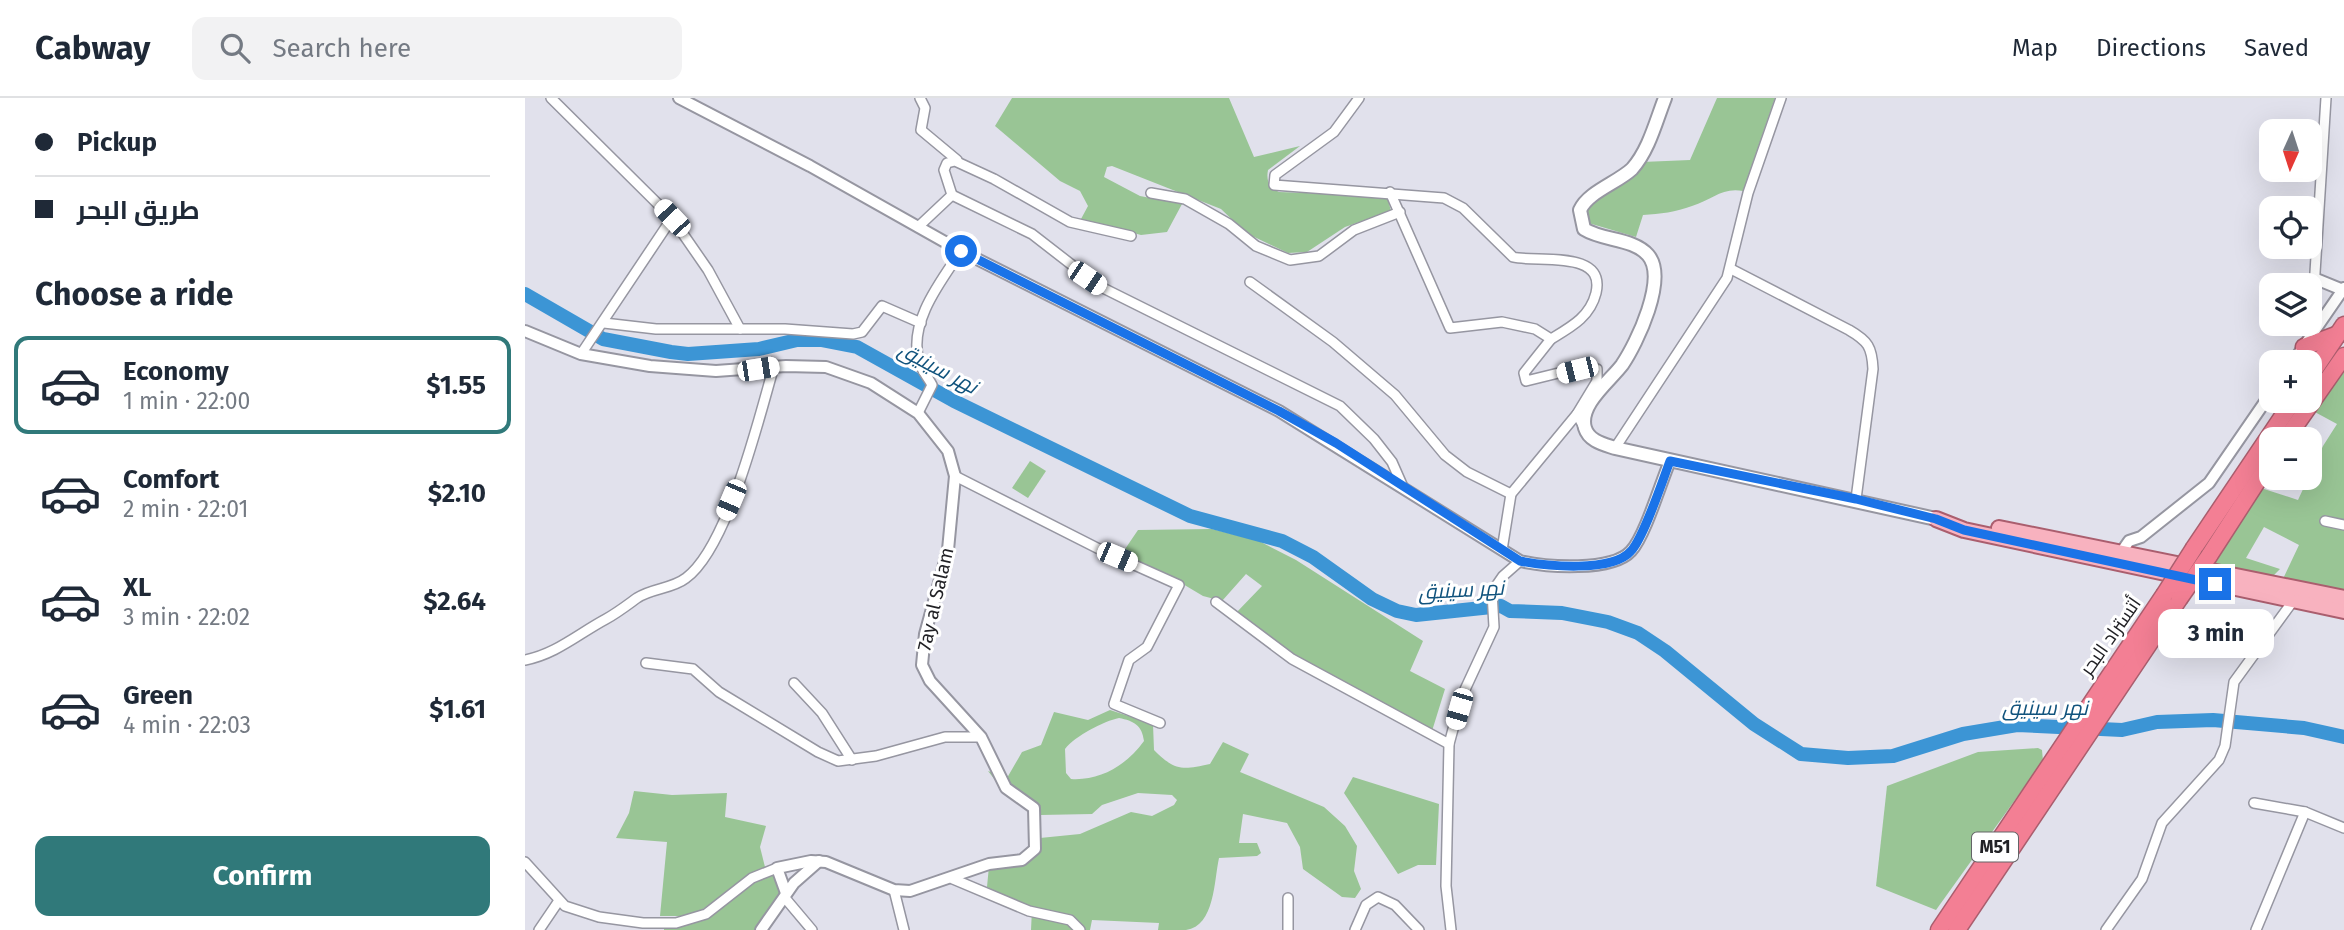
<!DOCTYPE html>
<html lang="en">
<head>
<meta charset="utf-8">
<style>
	:root { --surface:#fff; --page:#f2f2f3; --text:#1f2937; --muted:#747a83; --line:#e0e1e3; --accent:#30797a }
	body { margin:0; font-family:"Fira Sans",Cairo,sans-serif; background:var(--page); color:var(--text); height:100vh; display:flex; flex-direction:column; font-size:26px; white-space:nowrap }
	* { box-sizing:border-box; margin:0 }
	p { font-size:23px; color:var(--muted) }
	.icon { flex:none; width:38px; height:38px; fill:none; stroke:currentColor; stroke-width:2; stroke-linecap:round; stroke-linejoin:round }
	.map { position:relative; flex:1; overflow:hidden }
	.drawer { display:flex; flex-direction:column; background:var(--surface); width:525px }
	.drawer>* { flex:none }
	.banner { display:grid; align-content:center; height:154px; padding:0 35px; background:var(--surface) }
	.needle { width:46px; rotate:183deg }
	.tools { position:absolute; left:1734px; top:21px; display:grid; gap:14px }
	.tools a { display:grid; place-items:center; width:63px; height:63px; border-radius:14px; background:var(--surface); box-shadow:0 7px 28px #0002; font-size:35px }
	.end { position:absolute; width:32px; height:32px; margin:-16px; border:9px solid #1a73e8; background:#fff; box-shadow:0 0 0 4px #fff }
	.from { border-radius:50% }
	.bubble { position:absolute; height:49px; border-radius:14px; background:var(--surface); box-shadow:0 7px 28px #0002; font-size:23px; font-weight:700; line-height:49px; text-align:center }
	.car { position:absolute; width:21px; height:42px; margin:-21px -10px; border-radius:9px; box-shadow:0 0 5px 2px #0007; background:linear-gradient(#fff 24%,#345 0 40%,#fff 0 76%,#345 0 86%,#fff 0) }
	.banner b { display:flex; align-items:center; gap:24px; height:66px; font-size:26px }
	.banner b+b { border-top:2px solid var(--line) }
	.banner i { width:18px; height:18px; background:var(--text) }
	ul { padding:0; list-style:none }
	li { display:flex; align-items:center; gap:21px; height:98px; margin:0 14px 10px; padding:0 21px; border:4px solid transparent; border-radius:14px }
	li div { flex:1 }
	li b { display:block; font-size:26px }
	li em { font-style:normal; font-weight:700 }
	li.current { border-color:var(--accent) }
	li>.icon { width:63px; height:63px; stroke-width:1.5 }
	h2 { padding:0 35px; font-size:32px; line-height:84px }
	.button { display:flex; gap:14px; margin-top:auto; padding:14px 35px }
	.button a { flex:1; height:80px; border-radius:14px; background:var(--accent); color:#fff; font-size:28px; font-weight:700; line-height:80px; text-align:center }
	header { display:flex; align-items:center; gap:42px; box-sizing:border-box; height:98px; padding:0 35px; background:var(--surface); border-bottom:2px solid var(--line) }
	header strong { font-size:33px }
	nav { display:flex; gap:38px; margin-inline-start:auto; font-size:24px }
	.search { width:490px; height:63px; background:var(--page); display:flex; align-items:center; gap:18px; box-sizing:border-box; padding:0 24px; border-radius:14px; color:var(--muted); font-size:26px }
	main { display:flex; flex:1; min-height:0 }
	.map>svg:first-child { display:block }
</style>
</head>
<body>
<header>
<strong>Cabway</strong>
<div class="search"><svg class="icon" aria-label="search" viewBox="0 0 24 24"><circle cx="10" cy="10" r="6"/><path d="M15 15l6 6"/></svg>Search here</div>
<nav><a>Map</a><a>Directions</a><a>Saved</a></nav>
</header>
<main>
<section class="drawer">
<div class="banner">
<b><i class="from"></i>Pickup</b>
<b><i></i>طريق البحر</b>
</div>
<h2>Choose a ride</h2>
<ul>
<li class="current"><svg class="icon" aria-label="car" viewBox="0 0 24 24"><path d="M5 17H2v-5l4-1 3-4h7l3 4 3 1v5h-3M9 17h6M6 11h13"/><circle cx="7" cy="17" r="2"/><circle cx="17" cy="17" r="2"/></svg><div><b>Economy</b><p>1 min · 22:00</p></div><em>$1.55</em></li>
<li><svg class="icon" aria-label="car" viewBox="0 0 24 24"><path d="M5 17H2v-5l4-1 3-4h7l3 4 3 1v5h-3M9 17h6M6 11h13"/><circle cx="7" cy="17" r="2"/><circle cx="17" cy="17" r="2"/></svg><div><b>Comfort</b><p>2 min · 22:01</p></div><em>$2.10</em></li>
<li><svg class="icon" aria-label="car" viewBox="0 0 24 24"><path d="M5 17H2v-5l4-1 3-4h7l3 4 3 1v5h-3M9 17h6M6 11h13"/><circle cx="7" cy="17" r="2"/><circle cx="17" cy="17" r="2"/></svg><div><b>XL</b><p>3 min · 22:02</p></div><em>$2.64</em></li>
<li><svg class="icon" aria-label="car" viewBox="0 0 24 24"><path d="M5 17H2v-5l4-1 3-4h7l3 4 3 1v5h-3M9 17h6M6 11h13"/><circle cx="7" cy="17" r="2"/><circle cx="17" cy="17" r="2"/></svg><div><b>Green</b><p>4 min · 22:03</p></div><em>$1.61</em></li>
</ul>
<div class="button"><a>Confirm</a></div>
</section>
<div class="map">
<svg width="1819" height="832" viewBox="0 0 1819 832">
	<rect width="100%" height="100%" fill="#e1e1ec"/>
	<!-- green -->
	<g fill="#99c595" fill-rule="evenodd">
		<path d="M487,0H704L729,59L775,48L743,72C741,83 744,89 754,94L862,98L866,113L820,129L782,154L763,155L721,135L696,111L587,68L582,69L579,79L615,98L657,106L642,134L616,137L556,121L563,108L555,93L535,83L470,28Z"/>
		<path d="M1192,0H1250L1218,93C1197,89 1187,102 1167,108C1151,114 1135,116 1118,117L1111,139L1060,124V111L1117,64L1165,62Z"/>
		<polygon points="1819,266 1819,496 1757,483 1774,447 1739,429 1721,460 1755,471 1746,480 1688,469 1736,390 1773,402 1798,348 1812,326 1788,313"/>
		<polygon points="505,363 521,373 503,400 487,390"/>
		<polygon points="687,431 734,443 771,462 898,543 885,573 920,591 907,633 773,561 710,516 737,488 721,476 697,503 678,498 636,473 596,457 613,432"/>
		<path d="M585,612L628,626L629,652C650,673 657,672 685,666L698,644L724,656L715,674L799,709L820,728L832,748L829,773L836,791L830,800L817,799L778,771L775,749L762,725L718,716L714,745H732L736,755L732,758L694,760C689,782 690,828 661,832C652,832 642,832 633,832L634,825L567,822L565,832H506L507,811L462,789L464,768L510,757L513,717L481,696L463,673L482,680L497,654L516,647L529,614L563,622ZM594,620C609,623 617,627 619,643C602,667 575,683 546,681L541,675L540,651C550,638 579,623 594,620ZM613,695L647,697L652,702L649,707L627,718L606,714L555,736L515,740V717L567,716L577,707Z"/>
		<polygon points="1513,650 1517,652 1518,663 1411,812 1351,788 1362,688 1453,654"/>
		<polygon points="828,679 914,706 911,767 893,767 873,776 819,695"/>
		<polygon points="109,693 147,697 202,695 200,719 241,728 235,749 240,769 175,813 163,818 135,818 142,744 91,740 104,715"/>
		<polygon points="250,774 256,795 230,832 139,832 139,828 178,820 230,781"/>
	</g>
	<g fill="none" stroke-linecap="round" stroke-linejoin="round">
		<!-- river -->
		<polyline stroke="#3c95d5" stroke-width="14" points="0,196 78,241 146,254 163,256 234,251 272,242 296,242 332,249 429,303 665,418 757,443 788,459 847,501 872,513 891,517 976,508 985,513 1037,515 1083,524 1113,535 1140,553 1229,626 1276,656 1323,660 1368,658 1438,636 1492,627 1597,632 1632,624 1688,622 1779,630 1819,639"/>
		<!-- minor casing -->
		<g stroke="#9696a1" stroke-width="12">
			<g id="minor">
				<polyline points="26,0 147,120 183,172 215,231"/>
				<polyline points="395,0 400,10 396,32 432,62"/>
				<path d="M834,0L809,34L750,77L749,87L919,100L938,110L988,159C1012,165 1081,151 1071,195C1065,219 1046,229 1026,241"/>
				<polyline points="865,94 925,230 977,224 1010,231 1026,241 999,275 1001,283 1062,268 1072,271 1072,283 1052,316 1059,329"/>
				<polyline points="626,95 660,101 704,126 731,148 765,162 794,158 829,132 875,114"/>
				<polyline points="427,97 507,136 574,188 815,308 849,341 867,364 878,389"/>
				<polyline points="393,129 427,97 419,72 422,65 430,63 469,81 545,124 606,138"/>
				<path d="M1206,171L1324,232C1343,243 1347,249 1348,271L1331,401"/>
				<polyline points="725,184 808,244 870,297 920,357 942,374 986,396"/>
				<polyline points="79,225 131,231 260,231 328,236 337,234 357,208 396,225"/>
				<polyline points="1786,238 1801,0"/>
				<polyline points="56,256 147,120"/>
				<path d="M393,315L407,287C403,279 396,272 394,263C383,224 416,183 436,153"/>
				<polyline points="1090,350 1202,180 1223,95 1256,0"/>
				<polyline points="430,378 576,452 654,487 622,549 604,562 589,606 635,625"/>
				<polyline points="1800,423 1819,427"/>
				<polyline points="977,452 986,396 1052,316"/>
				<polyline points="691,504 767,561 924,646"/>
				<path d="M0,562C31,556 53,536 81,521C92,515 101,508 112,500C127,490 147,491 161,480C203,449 234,320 249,268"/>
				<polyline points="121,565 168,571 194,594 293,654 313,663 351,658 420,639 456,639"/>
				<polyline points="269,585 297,615 327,662"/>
				<polyline points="1729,705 1780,714 1819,730"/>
				<polyline points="0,764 40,808 74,819 118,825 151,825 181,816 227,780 252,770"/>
				<polyline points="428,781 504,813 545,822 555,832"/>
				<polyline points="369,792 379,832"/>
				<polyline points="260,800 287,832"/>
				<polyline points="763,800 763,832"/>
				<polyline points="14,832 33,804"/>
				<polyline points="830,832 841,807 853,799 870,807 894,832"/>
				<polyline points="926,832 921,788 924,646 937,598 969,529 967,494 978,478 995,463"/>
				<polyline points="1581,832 1617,781 1637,725 1694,662 1700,648 1709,584 1768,503"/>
				<polyline points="1731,832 1780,714"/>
			</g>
		</g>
		<!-- tertiary casing -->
		<g stroke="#9696a1" stroke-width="14">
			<g id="tertiary">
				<path d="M154,0L285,68L436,153L754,313L995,463C1021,469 1087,474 1106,453C1120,438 1136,384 1145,363"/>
				<polyline points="1791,181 1818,192"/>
				<polyline points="0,233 56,256 125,268 191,273 261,268 301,269 346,285 393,315 423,353 430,378 423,452 400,536 397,567 405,583 456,639 481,690 509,710 510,751 497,762 464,766 385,793 369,792 301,764 286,763 252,770 261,795"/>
				<polyline points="1768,264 1819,190"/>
				<polyline points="1597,453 1604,443 1616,439 1684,385 1746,295"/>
				<polyline points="236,832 269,785 294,763"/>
			</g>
		</g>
		<!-- secondary casing -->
		<g stroke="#9696a1" stroke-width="16">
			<path id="secondary" d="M1140,0C1131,23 1124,52 1107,71C1092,85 1063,94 1055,112L1059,131C1078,143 1108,140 1123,157C1143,180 1112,245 1097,267C1085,283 1053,307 1060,330C1064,343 1078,346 1090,350L1411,421"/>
		</g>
		<!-- primary casing -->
		<g stroke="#aa5e6e" stroke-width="18">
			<g id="primary">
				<polyline points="1411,421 1439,432 1819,513"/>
				<polyline points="1474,430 1819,500"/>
			</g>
		</g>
		<!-- motorway casing -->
		<g stroke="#aa5e6e" stroke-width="19">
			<g id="motorway">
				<polyline points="1779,249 1811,237"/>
				<polyline points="1785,278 1819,227"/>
				<polyline points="1761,341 1819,258"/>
				<polyline points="1669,450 1768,303"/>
				<polyline points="1684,458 1746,362"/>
				<polyline points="1414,832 1639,497"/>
				<polyline points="1432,832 1654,501"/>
			</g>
		</g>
		<!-- minor -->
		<use href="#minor" stroke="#fff" stroke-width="9"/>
		<!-- tertiary -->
		<use href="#tertiary" stroke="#fff" stroke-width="10"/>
		<!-- secondary -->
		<use href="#secondary" stroke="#fff" stroke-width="12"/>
		<!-- primary -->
		<use href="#primary" stroke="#f8b2bf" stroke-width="14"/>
		<!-- motorway -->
		<use href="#motorway" stroke="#f37f94" stroke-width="16"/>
		<!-- motorway-bridge casing -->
		<g stroke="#aa5e6e" stroke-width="19" stroke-linecap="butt">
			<g id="motorway-bridge">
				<polyline points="1639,497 1669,450"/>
				<polyline points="1654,501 1684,458"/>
			</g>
		</g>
		<!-- motorway-bridge -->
		<use href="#motorway-bridge" stroke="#f37f94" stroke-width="16"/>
	</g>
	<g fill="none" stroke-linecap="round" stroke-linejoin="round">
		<!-- route -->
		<path stroke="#1a73e8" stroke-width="9" d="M436,153L754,313L811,345L995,463C1021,468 1087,475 1106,453C1119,439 1137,384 1145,363L1331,401L1411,421L1439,432L1690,486"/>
	</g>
	<g text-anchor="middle" stroke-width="6" stroke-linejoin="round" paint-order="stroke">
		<!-- shield labels -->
		<rect fill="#fff" stroke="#646467" stroke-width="2" x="1447" y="734.5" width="46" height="29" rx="5"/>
		<g font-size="18" font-weight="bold" fill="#222226">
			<text x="1470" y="755">M51</text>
		</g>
		<!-- street labels -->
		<g font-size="19" fill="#222226" stroke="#fff">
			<text transform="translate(410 501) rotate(-77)" y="7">7ay al Salam</text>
			<text transform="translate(1585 538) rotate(-55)" y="7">أتستراد البحر</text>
		</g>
		<!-- water labels -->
		<g font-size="21" font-style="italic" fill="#11537d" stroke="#fff">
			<text transform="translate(413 270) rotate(28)" y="7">نهر سينيق</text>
			<text transform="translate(936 492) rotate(-3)" y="7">نهر سينيق</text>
			<text x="1520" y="617">نهر سينيق</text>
		</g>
	</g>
</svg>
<div class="tools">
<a><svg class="needle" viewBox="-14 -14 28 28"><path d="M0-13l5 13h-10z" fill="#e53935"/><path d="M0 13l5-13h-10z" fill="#747a83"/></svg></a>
<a><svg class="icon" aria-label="locate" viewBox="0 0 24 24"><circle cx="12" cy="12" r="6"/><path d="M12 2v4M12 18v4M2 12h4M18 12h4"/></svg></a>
<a><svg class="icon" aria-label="layers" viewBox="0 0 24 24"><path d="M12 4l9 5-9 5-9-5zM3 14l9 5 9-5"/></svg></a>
<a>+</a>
<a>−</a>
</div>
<i class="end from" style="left:436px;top:153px"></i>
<i class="end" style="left:1690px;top:486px"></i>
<div class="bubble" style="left:1633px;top:511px;width:116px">3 min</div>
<i class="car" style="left:147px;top:120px;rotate:317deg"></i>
<i class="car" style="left:562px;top:180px;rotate:124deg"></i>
<i class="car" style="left:233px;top:271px;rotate:81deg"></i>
<i class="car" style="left:1052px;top:272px;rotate:256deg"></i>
<i class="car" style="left:206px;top:402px;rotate:203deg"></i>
<i class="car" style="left:592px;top:459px;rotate:113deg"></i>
<i class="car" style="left:934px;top:611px;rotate:196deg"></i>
</div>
</main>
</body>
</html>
